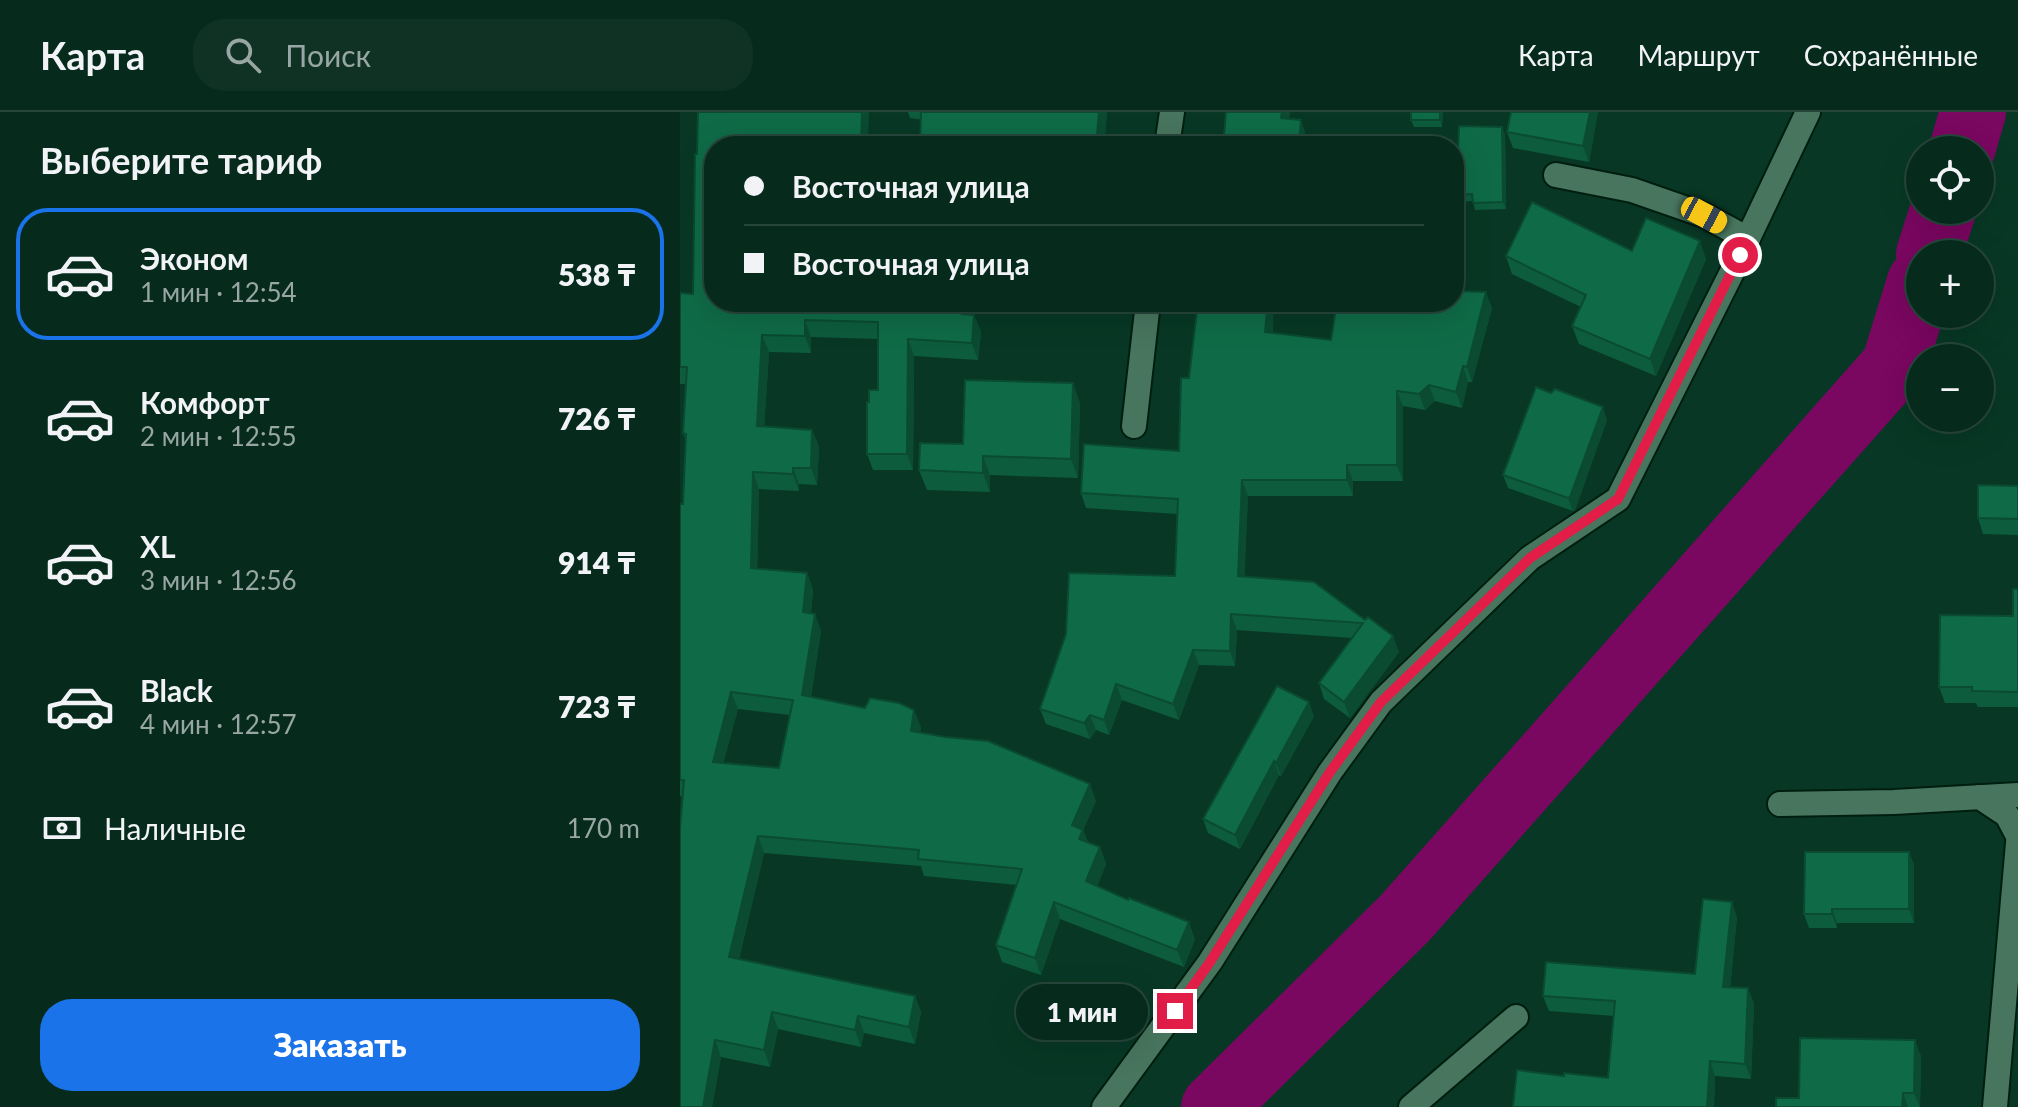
<!DOCTYPE html>
<html lang="ru">
<head>
<meta charset="utf-8">
<style>
	:root { --surface:#062a1c; --page:#0f3225; --text:#f1f3f6; --muted:#98a7a3; --line:#27463b; --accent:#1a73e8 }
	body { margin:0; font-family:Lato,sans-serif; background:var(--page); color:var(--text); height:100vh; display:flex; flex-direction:column; font-size:30px; white-space:nowrap }
	* { box-sizing:border-box; margin:0 }
	p { font-size:26px; color:var(--muted) }
	.icon { flex:none; width:44px; height:44px; fill:none; stroke:currentColor; stroke-width:2; stroke-linecap:round; stroke-linejoin:round }
	.map { position:relative; flex:1; overflow:hidden }
	.sheet { display:flex; flex-direction:column; background:var(--surface); width:680px }
	.sheet>* { flex:none }
	.banner { position:absolute; left:24px; top:24px; width:760px; height:176px; border-radius:32px; box-shadow:0 8px 32px #0002,0 0 0 2px var(--line); display:grid; align-content:center; height:176px; padding:0 40px; background:var(--surface) }
	.controls { position:absolute; left:1226px; top:24px; display:grid; gap:16px }
	.controls a { display:grid; place-items:center; width:88px; height:88px; border-radius:50%; background:var(--surface); box-shadow:0 8px 32px #0002,0 0 0 2px var(--line); font-size:40px }
	.end { position:absolute; width:36px; height:36px; margin:-18px; border:10px solid #e11d48; background:#fff; box-shadow:0 0 0 4px #fff }
	.from { border-radius:50% }
	.bubble { position:absolute; height:56px; border-radius:28px; background:var(--surface); box-shadow:0 8px 32px #0002,0 0 0 2px var(--line); font-size:26px; font-weight:800; line-height:56px; text-align:center }
	.car { position:absolute; width:24px; height:48px; margin:-24px -12px; border-radius:10px; box-shadow:0 0 6px 2px #0007; background:linear-gradient(#f5c518 24%,#345 0 40%,#f5c518 0 76%,#345 0 86%,#f5c518 0) }
	.banner b { display:flex; align-items:center; gap:28px; height:76px; font-size:30px }
	.banner b+b { border-top:2px solid var(--line) }
	.banner i { width:20px; height:20px; background:var(--text) }
	ul { padding:0; list-style:none }
	li { display:flex; align-items:center; gap:24px; height:132px; margin:0 16px 12px; padding:0 24px; border:4px solid transparent; border-radius:32px }
	li div { flex:1 }
	li b { display:block; font-size:30px }
	li em { font-style:normal; font-weight:800 }
	li.on { border-color:var(--accent) }
	li>.icon { width:72px; height:72px; stroke-width:1.5 }
	h2 { padding:0 40px; font-size:36px; line-height:96px }
	.pay { display:flex; align-items:center; gap:20px; height:88px; padding:0 40px; font-size:30px }
	.pay p { margin-inline-start:auto }
	.primary-button { display:flex; gap:16px; margin-top:auto; padding:16px 40px }
	.primary-button a { flex:1; height:92px; border-radius:32px; background:var(--accent); color:#fff; font-size:32px; font-weight:800; line-height:92px; text-align:center }
	header { display:flex; align-items:center; gap:48px; box-sizing:border-box; height:112px; padding:0 40px; background:var(--surface); border-bottom:2px solid var(--line) }
	header strong { font-size:38px }
	nav { display:flex; gap:44px; margin-inline-start:auto; font-size:28px }
	.search { width:560px; height:72px; background:var(--page); display:flex; align-items:center; gap:20px; box-sizing:border-box; padding:0 28px; border-radius:32px; color:var(--muted); font-size:30px }
	main { display:flex; flex:1; min-height:0 }
	.map>svg:first-child { display:block }
</style>
</head>
<body>
<header>
<strong>Карта</strong>
<div class="search"><svg class="icon" aria-label="search" viewBox="0 0 24 24"><circle cx="10" cy="10" r="6"/><path d="M15 15l6 6"/></svg>Поиск</div>
<nav><a>Карта</a><a>Маршрут</a><a>Сохранённые</a></nav>
</header>
<main>
<section class="sheet">
<h2>Выберите тариф</h2>
<ul>
<li class="on"><svg class="icon" aria-label="car" viewBox="0 0 24 24"><path d="M5 17H2v-5l4-1 3-4h7l3 4 3 1v5h-3M9 17h6M6 11h13"/><circle cx="7" cy="17" r="2"/><circle cx="17" cy="17" r="2"/></svg><div><b>Эконом</b><p>1 мин · 12:54</p></div><em>538 ₸</em></li>
<li><svg class="icon" aria-label="car" viewBox="0 0 24 24"><path d="M5 17H2v-5l4-1 3-4h7l3 4 3 1v5h-3M9 17h6M6 11h13"/><circle cx="7" cy="17" r="2"/><circle cx="17" cy="17" r="2"/></svg><div><b>Комфорт</b><p>2 мин · 12:55</p></div><em>726 ₸</em></li>
<li><svg class="icon" aria-label="car" viewBox="0 0 24 24"><path d="M5 17H2v-5l4-1 3-4h7l3 4 3 1v5h-3M9 17h6M6 11h13"/><circle cx="7" cy="17" r="2"/><circle cx="17" cy="17" r="2"/></svg><div><b>XL</b><p>3 мин · 12:56</p></div><em>914 ₸</em></li>
<li><svg class="icon" aria-label="car" viewBox="0 0 24 24"><path d="M5 17H2v-5l4-1 3-4h7l3 4 3 1v5h-3M9 17h6M6 11h13"/><circle cx="7" cy="17" r="2"/><circle cx="17" cy="17" r="2"/></svg><div><b>Black</b><p>4 мин · 12:57</p></div><em>723 ₸</em></li>
</ul>
<div class="pay"><svg class="icon" aria-label="cash" viewBox="0 0 24 24"><path d="M3 7h18v10H3z"/><circle cx="12" cy="12" r="2"/></svg>Наличные<p>170 m</p></div>
<div class="primary-button"><a>Заказать</a></div>
</section>
<div class="map">
<svg width="1338" height="995" viewBox="0 0 1338 995">
	<rect width="100%" height="100%" fill="#083825"/>
	<g fill="none" stroke-linecap="round" stroke-linejoin="round">
		<!-- river -->
		<g stroke="#7a0760" stroke-width="66">
			<polyline points="1282,38 1293,0"/>
			<polyline points="1249,142 1263,98"/>
			<polyline points="534,995 725,806 1214,254 1240,170"/>
		</g>
		<!-- minor casing -->
		<g stroke="#001e0f" stroke-width="28">
			<g id="minor">
				<polyline points="487,34 492,0"/>
				<polyline points="876,63 952,78 1024,103 1068,127"/>
				<polyline points="454,314 468,190"/>
				<polyline points="1300,685 1327,703 1338,724"/>
				<polyline points="1100,692 1214,690 1338,683"/>
				<polyline points="424,995 530,850 650,660 701,590 850,446 938,387 1052,160 1128,0"/>
				<polyline points="731,995 836,905"/>
				<polyline points="1315,995 1338,731"/>
			</g>
		</g>
		<!-- minor -->
		<use href="#minor" stroke="#48755e" stroke-width="24"/>
	</g>
	<!-- wall -->
	<g fill="#0d5c3d" fill-rule="evenodd">
		<polygon points="228,0 427,0 424,34 230,6"/>
		<polygon points="763,0 762,15 734,15 731,8"/>
		<polygon points="831,0 918,0 909,50 833,36 827,20"/>
		<polygon points="825,22 826,97 795,98 793,89 779,90 776,83"/>
		<path d="M34,34L289,203H294L301,220L298,248L234,244L233,358H193L187,342L189,290L198,278V227L131,225V241L89,240L84,315L132,318L139,335L137,373L119,372V379L79,377L77,457L127,461L133,478L131,502L141,519L131,584L241,615L240,621L416,689L403,718L408,730L420,735L426,752L417,774L515,827L504,855L380,807L361,863L322,850L316,833L337,773L244,764L241,754L84,741L59,847L235,884L241,900L235,932L184,921L181,935L98,917L90,955L41,945L32,995L2,684H0V392H3L6,328L3,321L6,272H0V181L13,182L17,42ZM58,597L110,603L99,656L43,651Z"/>
		<polygon points="952,139 1026,147 976,264 899,232 892,214 901,195 832,162 826,144"/>
		<polygon points="812,196 792,270 788,270 782,296 755,289 745,298 723,294 723,369 673,369 673,384 568,384 564,465 634,470 719,540 670,606 644,587 639,571 672,526 557,518 555,554 519,553 499,608 442,588 429,623 416,618 410,627 366,612 360,597 495,464 497,402 406,396 401,381 499,339 509,266 593,216 593,221 651,228"/>
		<polygon points="871,281 927,308 895,398 893,399 828,376 823,363"/>
		<polygon points="400,291 398,366 310,363 310,380 247,378 239,358 283,332"/>
		<polygon points="1338,374 1338,423 1303,422 1298,406"/>
		<polygon points="1338,477 1338,595 1298,595 1296,591 1265,591 1259,575 1333,504"/>
		<polygon points="634,604 601,664 599,663 560,737 528,721 523,707"/>
		<polygon points="1229,740 1234,753 1234,811 1157,811 1157,816 1129,816 1124,802"/>
		<polygon points="1057,805 1050,875 1068,876 1074,892 1071,967 1035,964 1034,995 884,964 928,966 934,904 869,899 863,884 1015,862"/>
		<polygon points="1241,944 1240,995 1096,995 1119,986"/>
	</g>
	<!-- shaded-wall -->
	<g fill="#0a4b32">
		<polygon points="182,0 189,0 188,34 181,34"/>
		<polygon points="419,0 427,0 424,34 416,34"/>
		<polygon points="602,0 610,0 607,22 601,6"/>
		<polygon points="760,0 763,0 762,15 760,8"/>
		<polygon points="910,0 918,0 909,50 903,34"/>
		<polygon points="621,8 626,23 626,34 619,34"/>
		<polygon points="822,15 825,22 826,97 823,90"/>
		<polygon points="1020,129 1026,147 976,264 970,247"/>
		<polygon points="806,180 812,196 792,270 787,255"/>
		<polygon points="283,190 290,190 288,219 282,202"/>
		<polygon points="588,190 594,190 593,216 591,236 585,220"/>
		<polygon points="294,203 301,220 298,248 292,231"/>
		<polygon points="125,208 131,225 131,241 125,224"/>
		<polygon points="82,223 89,240 83,331 77,314"/>
		<polygon points="228,227 234,244 233,358 227,342"/>
		<polygon points="783,254 788,270 782,296 776,280"/>
		<polygon points="393,271 400,291 398,366 391,347"/>
		<polygon points="749,273 755,289 745,298 739,282"/>
		<polygon points="717,279 723,294 723,369 717,353"/>
		<polygon points="923,295 927,308 895,398 893,399 888,386"/>
		<polygon points="132,318 139,335 137,373 131,356"/>
		<polygon points="303,344 310,363 310,380 303,361"/>
		<polygon points="667,353 673,369 673,384 667,368"/>
		<polygon points="113,356 119,372 119,379 113,362"/>
		<polygon points="73,360 79,377 77,473 71,456"/>
		<polygon points="562,368 568,384 564,480 558,464"/>
		<polygon points="127,461 133,478 129,517 123,500"/>
		<polygon points="135,502 141,519 128,599 122,583"/>
		<polygon points="551,502 557,518 555,554 550,539"/>
		<polygon points="713,524 719,540 670,606 664,590"/>
		<polygon points="513,538 519,553 499,608 493,592"/>
		<polygon points="436,572 442,588 429,623 424,608"/>
		<polygon points="51,580 58,597 39,667 33,650"/>
		<polygon points="629,590 634,604 601,664 596,651"/>
		<polygon points="234,598 241,615 237,636 231,619"/>
		<polygon points="410,603 416,618 410,627 404,611"/>
		<polygon points="594,649 599,663 560,737 555,723"/>
		<polygon points="410,672 416,689 398,730 392,713"/>
		<polygon points="403,718 410,735 399,727"/>
		<polygon points="78,724 84,741 55,862 49,845"/>
		<polygon points="420,735 426,752 413,786 406,769"/>
		<polygon points="1229,740 1234,753 1234,811 1229,797"/>
		<polygon points="374,790 380,807 361,863 355,846"/>
		<polygon points="1052,790 1057,805 1049,890 1043,875"/>
		<polygon points="1152,797 1157,811 1157,816 1152,802"/>
		<polygon points="509,810 515,827 504,855 497,838"/>
		<polygon points="1068,876 1074,892 1071,967 1065,952"/>
		<polygon points="235,884 241,900 235,932 229,915"/>
		<polygon points="92,900 98,917 90,955 84,938"/>
		<polygon points="178,904 184,921 181,935 175,918"/>
		<polygon points="35,928 41,945 32,995 23,995"/>
		<polygon points="1235,928 1241,944 1240,995 1234,981"/>
		<polygon points="1030,949 1035,964 1034,995 1027,995"/>
		<polygon points="1223,981 1228,995 1222,995"/>
	</g>
	<!-- building -->
	<g fill="#0f6b47" stroke="#0a4b32" stroke-width="2" fill-rule="evenodd">
		<path d="M18,0H182L181,34H34V190H283L282,202L294,203L292,231L228,227L227,342H187V290H189V278H198V210L125,208V224L82,223L77,314L132,318L131,356H113V362L73,360L71,456L127,461L123,500L135,502L122,583L185,596L190,586L219,591L234,598L231,619L265,625L308,629L410,672L392,713L403,718L399,727L420,735L406,769L448,788L449,786L509,810L497,838L374,790L355,846L316,833L342,757L238,747L239,738L78,724L49,845L235,884L229,915L178,904L175,918L92,900L84,938L35,928L23,995H0V716L4,668H0V392H3L6,322L3,321L7,255H0V181L13,182L15,42H17ZM51,580L113,588L99,656L33,650Z"/>
		<polygon points="241,0 419,0 416,34 240,34"/>
		<polygon points="546,0 602,0 601,6 621,8 619,34 543,34"/>
		<rect x="731" y="0" width="29" height="8"/>
		<polygon points="831,0 910,0 903,34 827,20"/>
		<polygon points="779,14 822,15 823,90 793,91 792,82 776,83"/>
		<polygon points="852,90 952,139 966,106 1020,129 970,247 892,214 906,183 826,144"/>
		<polygon points="774,179 806,180 787,255 783,254 776,280 749,273 739,282 717,279 717,353 667,353 667,368 562,368 558,464 634,470 685,508 688,505 713,524 664,590 639,571 683,511 551,502 550,539 513,538 493,592 436,572 424,608 410,603 404,611 360,597 386,522 389,461 495,464 498,387 401,381 404,332 499,339 501,266 509,266 518,190 588,190 585,220 651,228 657,190 774,190"/>
		<polygon points="285,268 393,271 391,347 303,344 303,361 239,358 240,331 283,332"/>
		<polygon points="856,275 871,281 875,277 923,295 890,385 888,386 823,363"/>
		<polygon points="1298,373 1338,374 1338,407 1298,406"/>
		<polygon points="1333,477 1338,477 1338,580 1292,579 1292,575 1259,575 1260,503 1333,504"/>
		<polygon points="597,574 629,590 596,651 594,649 555,723 523,707"/>
		<polygon points="1125,740 1229,740 1229,797 1152,797 1152,802 1124,802"/>
		<polygon points="1023,787 1052,790 1043,875 1068,876 1065,952 1030,949 1027,995 833,995 837,958 884,964 884,961 928,966 935,889 863,884 866,850 1015,862"/>
		<polygon points="1120,926 1235,928 1234,981 1223,981 1222,995 1096,995 1096,986 1119,986"/>
	</g>
	<g fill="none" stroke-linecap="round" stroke-linejoin="round">
		<!-- route -->
		<polyline stroke="#e11d48" stroke-width="10" points="495,899 530,850 650,660 701,590 850,446 938,387 1060,143"/>
	</g>
</svg>
<div class="controls">
<a><svg class="icon" aria-label="locate" viewBox="0 0 24 24"><circle cx="12" cy="12" r="6"/><path d="M12 2v4M12 18v4M2 12h4M18 12h4"/></svg></a>
<a>+</a>
<a>−</a>
</div>
<i class="end from" style="left:1060px;top:143px"></i>
<i class="end" style="left:495px;top:899px"></i>
<div class="bubble" style="left:336px;top:872px;width:132px">1 мин</div>
<i class="car" style="left:1024px;top:103px;rotate:118deg"></i>
<div class="banner">
<b><i class="from"></i>Восточная улица</b>
<b><i></i>Восточная улица</b>
</div>
</div>
</main>
</body>
</html>
